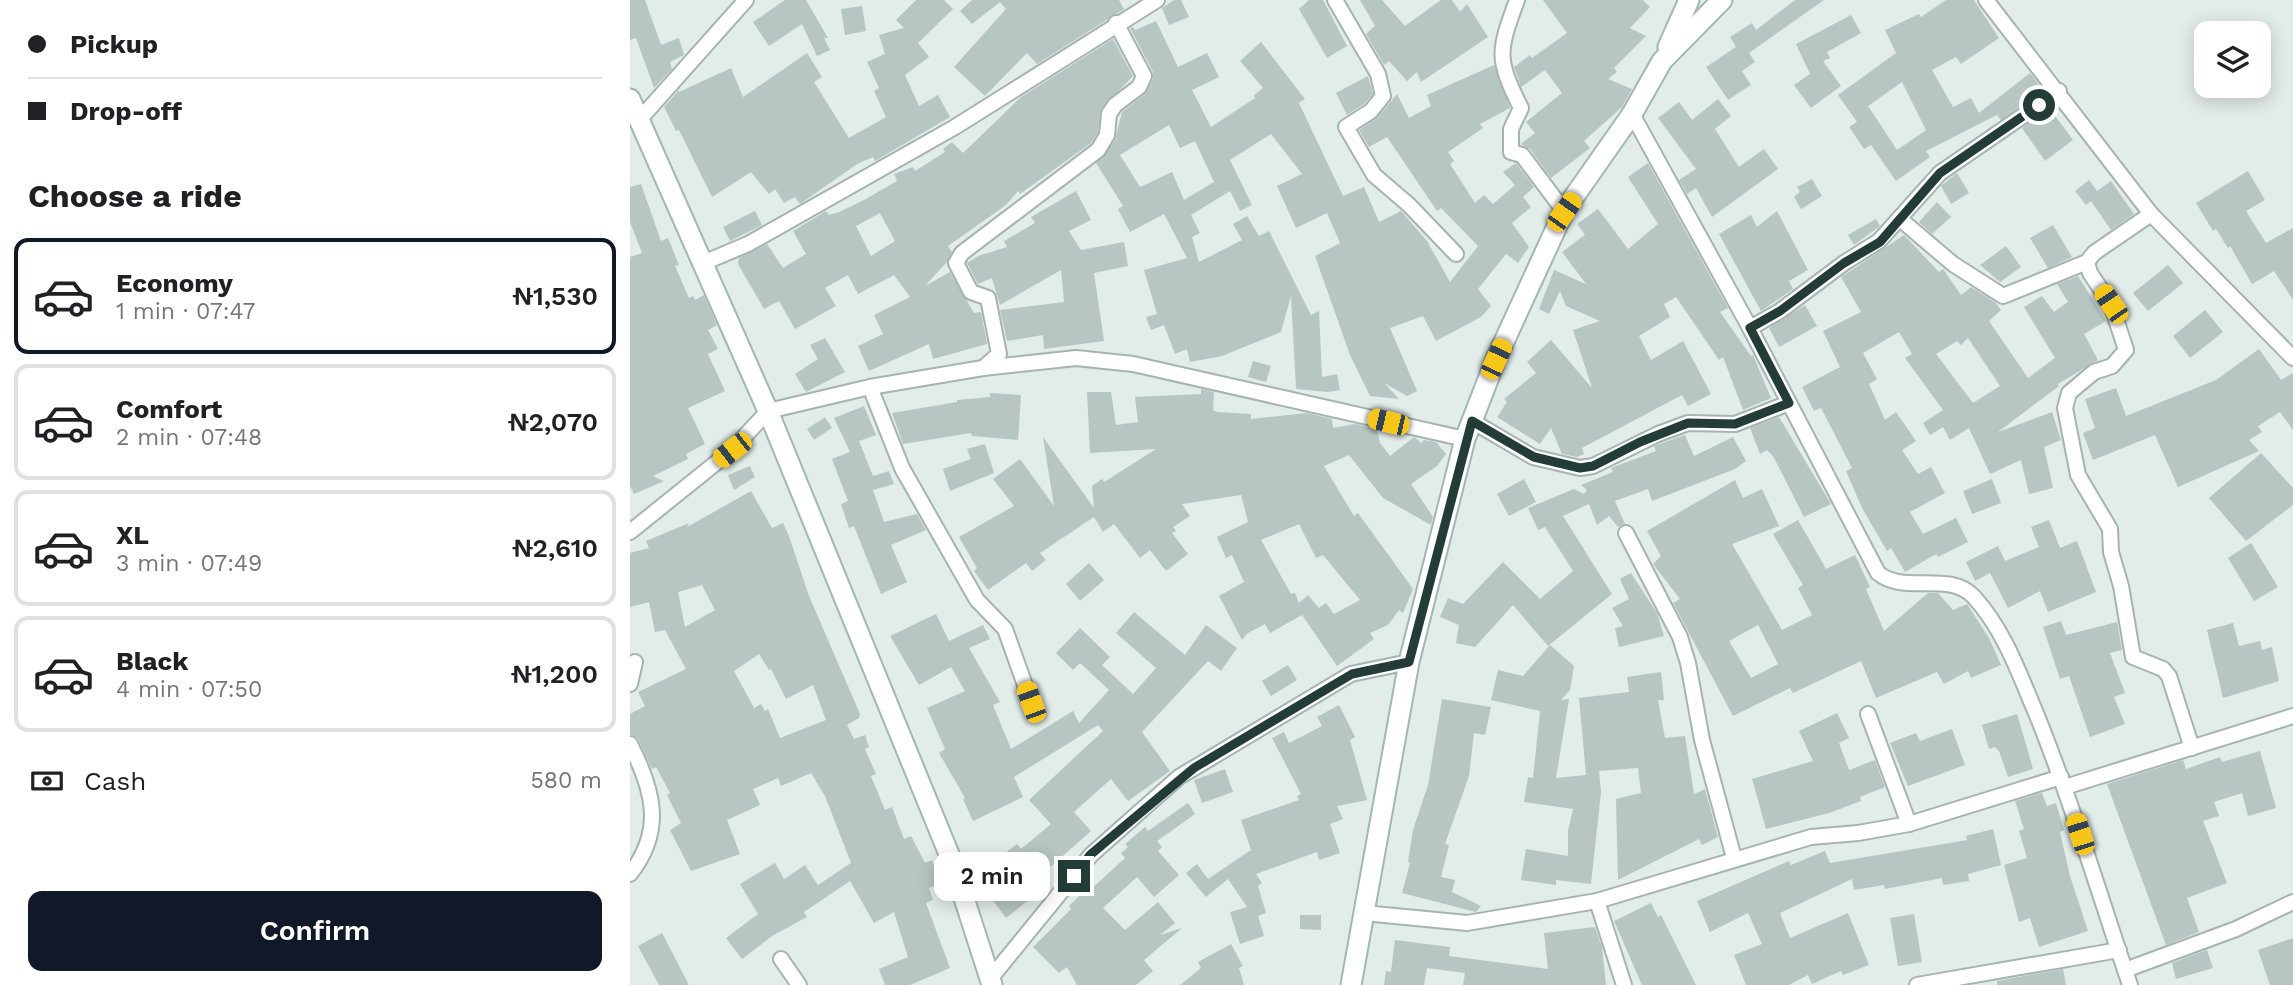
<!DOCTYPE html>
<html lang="en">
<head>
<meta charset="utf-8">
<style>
	:root { --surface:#fff; --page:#f6f6f6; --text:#202124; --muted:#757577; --line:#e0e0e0; --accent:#111827 }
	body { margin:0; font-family:"Work Sans",sans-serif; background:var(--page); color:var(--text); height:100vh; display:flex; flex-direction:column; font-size:26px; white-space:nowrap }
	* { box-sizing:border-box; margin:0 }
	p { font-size:23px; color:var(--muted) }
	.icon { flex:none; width:38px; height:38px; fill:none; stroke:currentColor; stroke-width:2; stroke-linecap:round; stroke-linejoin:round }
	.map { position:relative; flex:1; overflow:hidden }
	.drawer { display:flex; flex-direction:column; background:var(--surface); width:630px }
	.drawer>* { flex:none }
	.hud { display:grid; align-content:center; height:154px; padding:0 28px; background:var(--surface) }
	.fabs { position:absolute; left:1564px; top:21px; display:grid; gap:14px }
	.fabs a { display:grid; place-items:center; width:77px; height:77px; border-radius:14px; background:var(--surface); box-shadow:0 4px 18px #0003; font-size:35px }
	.end { position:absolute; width:32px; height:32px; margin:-16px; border:9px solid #233c38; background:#fff; box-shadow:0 0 0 4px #fff }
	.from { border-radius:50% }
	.bubble { position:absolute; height:49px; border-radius:14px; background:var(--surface); box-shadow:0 4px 18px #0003; font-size:23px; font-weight:600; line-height:49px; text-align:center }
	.car { position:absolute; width:21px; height:42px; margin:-21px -10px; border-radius:9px; box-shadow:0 0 5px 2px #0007; background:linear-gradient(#f5c518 24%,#345 0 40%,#f5c518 0 76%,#345 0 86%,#f5c518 0) }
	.hud b { display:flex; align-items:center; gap:24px; height:66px; font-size:26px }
	.hud b+b { border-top:2px solid var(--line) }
	.hud i { width:18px; height:18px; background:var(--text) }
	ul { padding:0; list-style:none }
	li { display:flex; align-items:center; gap:21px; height:116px; margin:0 14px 10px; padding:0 14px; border:4px solid var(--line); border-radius:14px }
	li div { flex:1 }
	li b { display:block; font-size:26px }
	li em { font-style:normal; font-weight:600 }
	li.on { border-color:var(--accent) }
	li>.icon { width:63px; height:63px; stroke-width:1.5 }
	h2 { padding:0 28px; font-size:32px; line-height:84px }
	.pay { display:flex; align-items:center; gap:18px; height:77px; padding:0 28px; font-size:26px }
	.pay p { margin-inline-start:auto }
	.action { display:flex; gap:14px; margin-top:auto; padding:14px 28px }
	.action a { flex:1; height:80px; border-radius:14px; background:var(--accent); color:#fff; font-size:28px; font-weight:600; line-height:80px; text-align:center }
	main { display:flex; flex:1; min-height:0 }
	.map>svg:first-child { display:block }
</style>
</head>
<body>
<main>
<section class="drawer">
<div class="hud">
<b><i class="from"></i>Pickup</b>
<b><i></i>Drop-off</b>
</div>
<h2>Choose a ride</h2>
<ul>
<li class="on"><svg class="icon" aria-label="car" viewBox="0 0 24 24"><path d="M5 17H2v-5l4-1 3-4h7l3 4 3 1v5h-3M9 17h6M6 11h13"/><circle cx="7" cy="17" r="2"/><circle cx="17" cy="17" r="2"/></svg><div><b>Economy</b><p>1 min · 07:47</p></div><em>₦1,530</em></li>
<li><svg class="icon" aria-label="car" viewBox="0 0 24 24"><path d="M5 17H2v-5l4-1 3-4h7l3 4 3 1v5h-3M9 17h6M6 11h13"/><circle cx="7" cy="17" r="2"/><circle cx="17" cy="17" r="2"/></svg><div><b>Comfort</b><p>2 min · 07:48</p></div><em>₦2,070</em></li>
<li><svg class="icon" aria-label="car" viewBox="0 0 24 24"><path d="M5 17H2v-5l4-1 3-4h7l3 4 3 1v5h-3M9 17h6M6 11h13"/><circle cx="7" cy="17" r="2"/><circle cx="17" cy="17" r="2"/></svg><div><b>XL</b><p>3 min · 07:49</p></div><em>₦2,610</em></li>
<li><svg class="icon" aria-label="car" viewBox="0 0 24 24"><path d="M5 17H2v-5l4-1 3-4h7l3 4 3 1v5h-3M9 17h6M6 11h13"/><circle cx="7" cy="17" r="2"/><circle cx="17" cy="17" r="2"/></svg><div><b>Black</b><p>4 min · 07:50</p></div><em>₦1,200</em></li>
</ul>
<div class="pay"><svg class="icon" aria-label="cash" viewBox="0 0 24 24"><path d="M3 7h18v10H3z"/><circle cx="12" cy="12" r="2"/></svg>Cash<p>580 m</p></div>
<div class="action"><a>Confirm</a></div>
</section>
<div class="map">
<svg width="1663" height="985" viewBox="0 0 1663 985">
	<rect width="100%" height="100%" fill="#e2ece8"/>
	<!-- building -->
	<g fill="#b7c6c2" fill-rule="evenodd">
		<polygon points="0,0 15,0 31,45 49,38 54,55 40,62 42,69 24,88 6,38 0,40"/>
		<polygon points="155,0 176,0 198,38 194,38 200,50 187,56 172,24 139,46 123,22"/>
		<polygon points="286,0 314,0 323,9 288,43 299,57 275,75 289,106 308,95 320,117 245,161 243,157 227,164 170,204 165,197 154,203 145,189 139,194 121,172 82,197 49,130 46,131 34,107 49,90 49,92 101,68 113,97 177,53 192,77 184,82 219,138 256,117 244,91 249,88 237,62 255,54 249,35 274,28 266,20"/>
		<polygon points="342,0 489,0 494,9 407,64 397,53 355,96 324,67 376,9 370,2 342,24 330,11"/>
		<polygon points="544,0 551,0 559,17 539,25 532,8"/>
		<polygon points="679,0 693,0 717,46 697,58 669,9"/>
		<polygon points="730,0 752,0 775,26 811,0 822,0 830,12 837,4 858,37 791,82 787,72 777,81 759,61 754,65 736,34 745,26"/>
		<polygon points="913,0 1013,0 1020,7 1000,28 1016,36 984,68 987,72 978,79 1002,89 992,107 954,141 960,148 921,178 900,149 891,144 905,133 896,122 932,93 915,70 891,87 884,67 900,55 902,58 937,33"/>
		<polygon points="1165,0 1194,0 1119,53 1125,62 1112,71 1121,85 1098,100 1076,67 1106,47 1100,37 1122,23 1126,30"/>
		<path d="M1316,0H1344L1369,38L1331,64L1326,57L1302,70L1323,107L1341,98L1349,113L1400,73L1413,90L1371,120L1367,115L1296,151L1300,157L1266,181L1241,145L1234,149L1219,127L1227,122L1208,95L1266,53L1255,30L1289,14L1291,17ZM1272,82L1296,130L1267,150L1238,106Z"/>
		<polygon points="232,6 236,31 215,35 211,9"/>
		<polygon points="1221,15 1231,33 1197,52 1200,58 1193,61 1211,86 1181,108 1164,85 1180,74 1166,44"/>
		<path d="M526,21L548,67L577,53L589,77L562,90L581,127L625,98L624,95L633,88L610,61L631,42L675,99L669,103L713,196L734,187L749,222L771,211L797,241L820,282L848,246L811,208L807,211L757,137L739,147L729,130L748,117L767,94L779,118L801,106L797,95L864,65L880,108L850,124L853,128L818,152L824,161L820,164L845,203L854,195L863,204L885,185L873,172L886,163L904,187L893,197L901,207L882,223L899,247L888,263L876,254L848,289L861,306L851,317L806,341L793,316L760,328L787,391L777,396L754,383L769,399L740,396L720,355L685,256L710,243L697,213L666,228L647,186L672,174L641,134L600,160L622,205L610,211L600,191L561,215L570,233L562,237L569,262L612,240L603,224L617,216L629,236L639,231L681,315L689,311L692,377L707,374L710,390L698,392L666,389L661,296L651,332L592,356L560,362L557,349L545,354L534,325L521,330L516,317L527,314L514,270L557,258L534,214L500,232L488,209L493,206L466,163L485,140L492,112L515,94L523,79V72L500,28L503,27L505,30ZM539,125L550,148L565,141L584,182L554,200L542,172L510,187L490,155Z"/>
		<path d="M483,39L503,76L471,109L468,132L461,143L390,194L388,191L376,205L318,246L322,252L316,263L295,286L320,272L344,313L351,312L357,344L303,359L299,344L239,371L228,346L253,334L244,315L280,297L264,275L228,294L218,275L195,288L206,306L165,329L149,301L134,309L108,264L109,258L137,244L153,268L176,254L163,231L196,211L199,215L209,212L234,200L267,181L264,174L283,167L285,171L315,152L313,149L322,142L333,153L391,97ZM250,213L265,241L241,256L226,226Z"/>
		<polygon points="738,76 743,94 734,104 717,115 706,93"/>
		<polygon points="1088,99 1101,116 1085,129 1109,167 1134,149 1148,169 1082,217 1066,188 1057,194 1049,180 1066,169 1028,118 1049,102 1062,120"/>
		<polygon points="1420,109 1443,140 1415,161 1392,128"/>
		<polygon points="1018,163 1098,308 1090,312 1121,356 1123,355 1141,398 1113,410 1093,357 1089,360 1046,297 1034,304 1040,317 1009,336 1021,360 1053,341 1081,394 1058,406 1052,395 952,448 954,454 947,457 932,454 921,428 910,444 867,417 877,402 874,399 906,373 897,362 921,340 962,388 943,330 970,321 936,306 930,291 919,314 909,309 924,270 956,284 932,252 955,235 947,224 968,209 998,249 1028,224 998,177"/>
		<polygon points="1618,171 1635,200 1616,211 1636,243 1663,228 1663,300 1644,271 1622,284 1600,246 1598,248 1586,229 1583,231 1566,203"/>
		<polygon points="1327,173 1339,193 1321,204 1311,186"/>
		<polygon points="1182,179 1192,196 1171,209 1164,197 1170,192 1167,187"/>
		<polygon points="1459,180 1467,191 1481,181 1504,214 1481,230 1461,201 1456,205 1445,191"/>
		<polygon points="11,184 31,241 38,238 49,265 45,266 59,298 63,296 65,300 74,295 87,325 78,330 88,349 78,354 95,391 58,408 75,444 56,454 58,459 23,476 34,481 4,494 0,486 0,257 12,253 0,222 0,187"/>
		<polygon points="446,191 461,220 439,231 451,250 494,242 498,266 464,273 474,341 414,349 413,335 377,341 370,310 434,302 431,270 370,305 362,278 348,284 337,263 348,256 377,247 374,241 405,223 401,217"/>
		<polygon points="1307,202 1321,217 1302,234 1289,222"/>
		<polygon points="125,211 132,225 100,241 93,227"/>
		<polygon points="1147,211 1178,270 1159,281 1163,289 1131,311 1089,234 1121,215 1127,227"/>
		<polygon points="1246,219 1250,226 1224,245 1218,235"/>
		<polygon points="1423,225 1442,257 1418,268 1400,238"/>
		<path d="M1274,235L1309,272L1313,269L1331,295L1341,287L1365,302L1371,310L1359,321L1398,378L1425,358L1394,307L1412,296L1424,312L1438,302L1427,284L1448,276L1476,321L1454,334L1468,360L1428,384L1429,386L1368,432L1422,412L1431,440L1414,447L1423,488L1399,494L1391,460L1360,474L1339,428L1320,440L1313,427L1300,435L1293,423L1313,410L1275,358L1282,354L1269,332L1233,353L1247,379L1239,384L1255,420L1266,412L1286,441L1272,450L1288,474L1301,467L1315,493L1280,512L1293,534L1326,518L1338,542L1308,557L1306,554L1275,572L1261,548L1257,551L1232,508L1216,471L1222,468L1191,408L1184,411L1172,387L1210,367L1193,331L1231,312L1211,277ZM1338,338L1370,386L1343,403L1306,354L1327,341L1331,345Z"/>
		<polygon points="1376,246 1391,267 1370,282 1350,265"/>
		<polygon points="1538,265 1553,283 1518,311 1503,293"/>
		<polygon points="1175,305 1187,326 1149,347 1139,328"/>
		<polygon points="1575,310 1593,332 1560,358 1543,336"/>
		<polygon points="195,338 215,372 176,392 165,374 188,359 180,345"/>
		<polygon points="1629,349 1651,380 1663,373 1663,430 1650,412 1628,426 1632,432 1619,440 1629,451 1548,487 1525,435 1463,460 1453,433 1465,428 1455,399 1486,388 1496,416 1586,380"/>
		<polygon points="623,361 641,366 636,382 618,377"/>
		<path d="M571,389L584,392L583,410L587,412L621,414V419L677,413L702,419L703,428L725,424L747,429L750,443L760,456L784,437L791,443L794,440L806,442L816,454L807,466L781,484L803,517L801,525L753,498L719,455L694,466L724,516L728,513L783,589L773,613L769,610L758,625L740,633L744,639L707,666L672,615L640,633L635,624L618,633L612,640L589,596L614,582L602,555L596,558L587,537L618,522L611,495L552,504L560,516L543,527L546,531L542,533L558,554L536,571L520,550L510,558L484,524L473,532L464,517L410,553L416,560L402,571L396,563L358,590L344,571L347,568L329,537L384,506L363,479L390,459L424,506L413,437L464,508L462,486L472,479L474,482L526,449L460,453L457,392H481L486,425L508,422L505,397L571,394ZM669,524L686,558L693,555L730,600L704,614L696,603L689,608L678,595L669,603L665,593L661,594L631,540Z"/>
		<polygon points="360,393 391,395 388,440 342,436 341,433 273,444 262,413 327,402 327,400 360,397"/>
		<polygon points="234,406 246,435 229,441 243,476 259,471 264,484 243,490 254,522 287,514 296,530 261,545 277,582 251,594 224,526 219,528 211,504 218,501 202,459 220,452 204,418"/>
		<polygon points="195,417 202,428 184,440 177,429"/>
		<polygon points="1149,417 1201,504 1174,517 1143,456 1137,450 1130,454 1120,428"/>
		<polygon points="1055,435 1064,456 1103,437 1116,461 1105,469 1022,501 1018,489 985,501 995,524 988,527 979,516 967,525 959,504 933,516 982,594 918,646 883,605 845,647 826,643 829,625 810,617 818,598 833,604 873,562 910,599 943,571 915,527 908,530 898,508 944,489 954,494 957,490 951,485 983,472 981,468 1026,451 1024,446 1032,443"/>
		<polygon points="355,444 364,473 320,491 313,469 341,459 337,449"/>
		<polygon points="1631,453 1663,488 1663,505 1616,541 1579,498"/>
		<polygon points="120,466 125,477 104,490 98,475"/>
		<polygon points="894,479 906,502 879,516 867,494"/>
		<polygon points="1362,479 1371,503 1342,514 1333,491"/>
		<path d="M1105,480L1113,498L1132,489L1149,526L1102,544L1152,630L1182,615L1168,588L1173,585L1143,534L1168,520L1196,569L1225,555L1240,587L1236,589L1254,631L1298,593H1308L1323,610L1337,604L1359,638L1371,665L1341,678L1338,671L1314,684L1307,672L1246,698L1231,661L1163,693L1160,688L1103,716L1043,603L1050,599L1023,564L1031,556L1017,531ZM1128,625L1148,664L1121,678L1099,641Z"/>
		<path d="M121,491L142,528L153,523L159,536L179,596L230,714L229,718L217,725L224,739L235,735L239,747L235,749L246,774L241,776L255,810L262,807L274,839L281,836L295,863L302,860L310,884L299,888L303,900L296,903L320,968L280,985H255L249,969L278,957L264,912L244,923L220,881L174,912L177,917L142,936L112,959L96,938L128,914L110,884L145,863L154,879L175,865L188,885L221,863L195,796L181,773L151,786L148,778L123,789L130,805L97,820L110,854L61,871L40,830L51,823L37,795L40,793L26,767L22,769L8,739L0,734V714L15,706L8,692L56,669L35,630L25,632L19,602L0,607V553L19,548L16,541L59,523L57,527ZM72,585L85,610L55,627L48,592ZM129,654L139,670L141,669L156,699L183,685L196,720L150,738L138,709L135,711L131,704L124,708L104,671Z"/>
		<polygon points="1419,520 1430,548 1447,541 1466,592 1418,612 1410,591 1378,608 1360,573 1345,581 1336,562 1368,546 1375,561 1409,547 1401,527"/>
		<polygon points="1621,543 1648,587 1624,601 1598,558"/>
		<polygon points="459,563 474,580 450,601 436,584"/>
		<polygon points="1001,573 1027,613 1034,636 989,647 985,628 993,626 982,608 999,599 990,579"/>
		<polygon points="504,612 555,655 576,625 607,648 591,671 578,661 512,732 540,771 498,801 481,779 444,812 461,831 402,883 409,892 376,918 361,898 370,891 353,870 387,844 391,849 421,824 399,800 473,731 468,725 384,777 393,797 343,821 333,799 335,798 309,753 315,749 297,708 335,691 321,667 289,685 260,636 306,614 319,641 353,625 360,639 339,648 370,702 363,705 381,749 443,711 449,723 479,690 450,663 443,670 426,653 450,628 480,657 472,665 503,694 526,668 486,633"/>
		<polygon points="1431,621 1436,635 1487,622 1492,650 1480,653 1495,693 1484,697 1495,724 1460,737 1439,676 1430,679 1413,627"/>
		<polygon points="1603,623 1609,646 1630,641 1632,650 1642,647 1649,681 1593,698 1577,630"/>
		<polygon points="920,645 944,666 940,690 931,700 939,699 926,778 956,775 949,698 999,692 997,677 1031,672 1034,700 1028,700 1035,738 1055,736 1064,794 1075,789 1088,837 1072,845 1069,839 988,880 986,799 1011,793 1008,768 969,771 971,792 961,884 926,880 926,885 891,880 896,849 938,856 938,831 943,809 894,802 898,777 903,778 910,711 861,700 868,670 893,676"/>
		<polygon points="658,665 667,680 641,696 632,681"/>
		<polygon points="812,699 861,707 855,735 844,733 839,776 815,844 819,845 811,877 825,880 822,892 851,906 846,912 772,893 780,863 778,862 783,830 798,785"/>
		<polygon points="709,705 725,737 720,740 737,800 707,806 713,819 700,824 710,853 689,860 687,852 626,874 632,883 628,886 636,913 628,916 634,936 610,944 600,912 617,907 598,879 576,897 556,873 567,864 578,879 621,850 611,820 669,800 667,796 671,794 642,738 654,732 659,743 692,726 687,717"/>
		<polygon points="1207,713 1219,738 1209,743 1219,770 1245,760 1255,787 1230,797 1231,801 1199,813 1136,829 1122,779 1183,761 1169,731"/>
		<polygon points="1387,714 1403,769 1378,777 1369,751 1365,747 1359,749 1352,725"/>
		<polygon points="1322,729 1335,765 1278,786 1260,743 1286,733 1290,741"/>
		<polygon points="1630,751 1646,808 1618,816 1612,793 1584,802 1589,816 1573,821 1597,883 1557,898 1569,932 1536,945 1477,784 1553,760 1556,769 1590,757 1592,762"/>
		<polygon points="595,769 603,792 572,803 564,780"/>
		<polygon points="1412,793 1417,806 1426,803 1434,830 1430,832 1440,876 1458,931 1409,947 1400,918 1389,922 1374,865 1397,858 1389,831 1394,829 1385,801"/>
		<polygon points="558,803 565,814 527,841 532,847 528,851 549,875 524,897 507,877 473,908 495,930 528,902 545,923 530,935 552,928 514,960 523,971 506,985 447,985 437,967 429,973 403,947 441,909 439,906 455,890 457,893 495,858 491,853 498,847 495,844 515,827 518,831"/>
		<polygon points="1363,829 1371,865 1338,874 1339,881 1313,885 1312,878 1255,889 1254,885 1224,890 1222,879 1150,913 1160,938 1218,913 1239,965 1213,975 1211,971 1182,984 1178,975 1159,985 1116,985 1104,955 1132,944 1118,913 1080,932 1067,901 1159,861 1161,865 1195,851 1200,863 1337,840 1336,836"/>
		<polygon points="1021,903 1028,917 1031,915 1066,985 1012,985 984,921"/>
		<polygon points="1284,914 1292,962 1268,966 1260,918"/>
		<polygon points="670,915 691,915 691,930 670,929"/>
		<polygon points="965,927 972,947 976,985 833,985 835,973 797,968 794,985 754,985 756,971 761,972 765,940 820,947 819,956 918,969 914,933"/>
		<polygon points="32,933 59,985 29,985 8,946"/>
		<polygon points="1663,938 1663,985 1640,985 1628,950"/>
		<polygon points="601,944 613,966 609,968 614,985 550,985 571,968 568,962"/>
		<polygon points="1577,950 1583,968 1546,979 1542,963"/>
		<polygon points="1433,969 1436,985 1367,985 1367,981"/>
	</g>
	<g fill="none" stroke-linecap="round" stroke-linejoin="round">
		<!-- minor casing -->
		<g stroke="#a5b4b0" stroke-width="18">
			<g id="minor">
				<polyline points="705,0 748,74 753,96 741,111 716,127 744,175 779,205 826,254"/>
				<path d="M887,0C868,52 866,58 891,108L881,129V152L892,155L934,211"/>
				<polyline points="1356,0 1521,214 1663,358"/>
				<path d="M1002,114L1120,328L1248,573C1274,595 1319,570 1344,597C1375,631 1390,676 1408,718C1443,806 1470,896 1500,985"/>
				<polyline points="9,120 116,0"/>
				<polyline points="1521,214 1464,253 1457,262 1460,273 1481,304 1496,350 1482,366 1464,372 1439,393 1435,408 1448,475 1480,529 1481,552 1491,586 1503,657 1533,669 1539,676 1562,748"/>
				<polyline points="1270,219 1323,264 1373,296 1457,262"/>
				<polyline points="73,263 118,244 325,127 527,0"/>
				<polyline points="1120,328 1150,311 1214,263 1249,241 1310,173 1429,91"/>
				<polyline points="353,368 369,354 358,298 341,292 326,263 332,253 468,150 477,135 479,114 485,105 509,87 514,76 486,23"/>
				<polyline points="240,387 272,468 347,600 375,629 401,702"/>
				<polyline points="842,421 903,457 950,468 963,466 1028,434 1058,423 1105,424 1159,403"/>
				<polyline points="0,532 102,450 138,411 240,387 353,368 446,358 503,364 835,439"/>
				<polyline points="996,533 1050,637 1058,663 1072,740 1104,858"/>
				<polyline points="0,684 5,662"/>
				<polyline points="1238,714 1279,824"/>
				<path d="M0,744C23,789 35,830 0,874"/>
				<polyline points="1435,787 1663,716"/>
				<polyline points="967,901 994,985"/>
				<polyline points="734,913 837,923 967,901 1181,837 1228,833 1279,824 1431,777"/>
				<polyline points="151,959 169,985"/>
				<polyline points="1495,970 1606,929 1663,902"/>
				<polyline points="360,979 461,855 549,777 721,674 779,662"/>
				<polyline points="1287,985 1489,950"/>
			</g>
		</g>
		<!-- secondary casing -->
		<g stroke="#a1b7b2" stroke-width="23">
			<g id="secondary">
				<polyline points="1038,47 1059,0"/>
				<polyline points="0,99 138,411 323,864 362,985"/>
				<polyline points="721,985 779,662 835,439 866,359 934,211 1002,114 1032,61 1092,0"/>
			</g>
		</g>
		<!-- minor -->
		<use href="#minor" stroke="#fff" stroke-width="14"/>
		<!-- secondary -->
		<use href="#secondary" stroke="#fff" stroke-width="19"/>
	</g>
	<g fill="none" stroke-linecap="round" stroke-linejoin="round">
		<!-- route -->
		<polyline stroke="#233c38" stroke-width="9" points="444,876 460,855 564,768 722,674 779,662 842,421 904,457 950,468 963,466 1010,442 1058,423 1105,424 1159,403 1120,328 1150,311 1214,263 1250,242 1310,173 1409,105"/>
	</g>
</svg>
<div class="fabs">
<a><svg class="icon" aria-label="layers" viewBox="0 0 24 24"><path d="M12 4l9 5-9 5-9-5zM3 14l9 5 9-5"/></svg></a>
</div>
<i class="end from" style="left:1409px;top:105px"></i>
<i class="end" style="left:444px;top:876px"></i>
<div class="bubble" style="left:304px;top:852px;width:116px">2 min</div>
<i class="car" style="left:934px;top:212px;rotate:35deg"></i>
<i class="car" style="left:1481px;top:304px;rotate:326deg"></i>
<i class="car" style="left:866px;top:359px;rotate:25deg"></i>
<i class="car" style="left:758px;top:422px;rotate:283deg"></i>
<i class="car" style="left:102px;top:450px;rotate:232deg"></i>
<i class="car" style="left:401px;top:702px;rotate:340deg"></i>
<i class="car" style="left:1450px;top:834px;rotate:342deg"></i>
</div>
</main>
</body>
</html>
